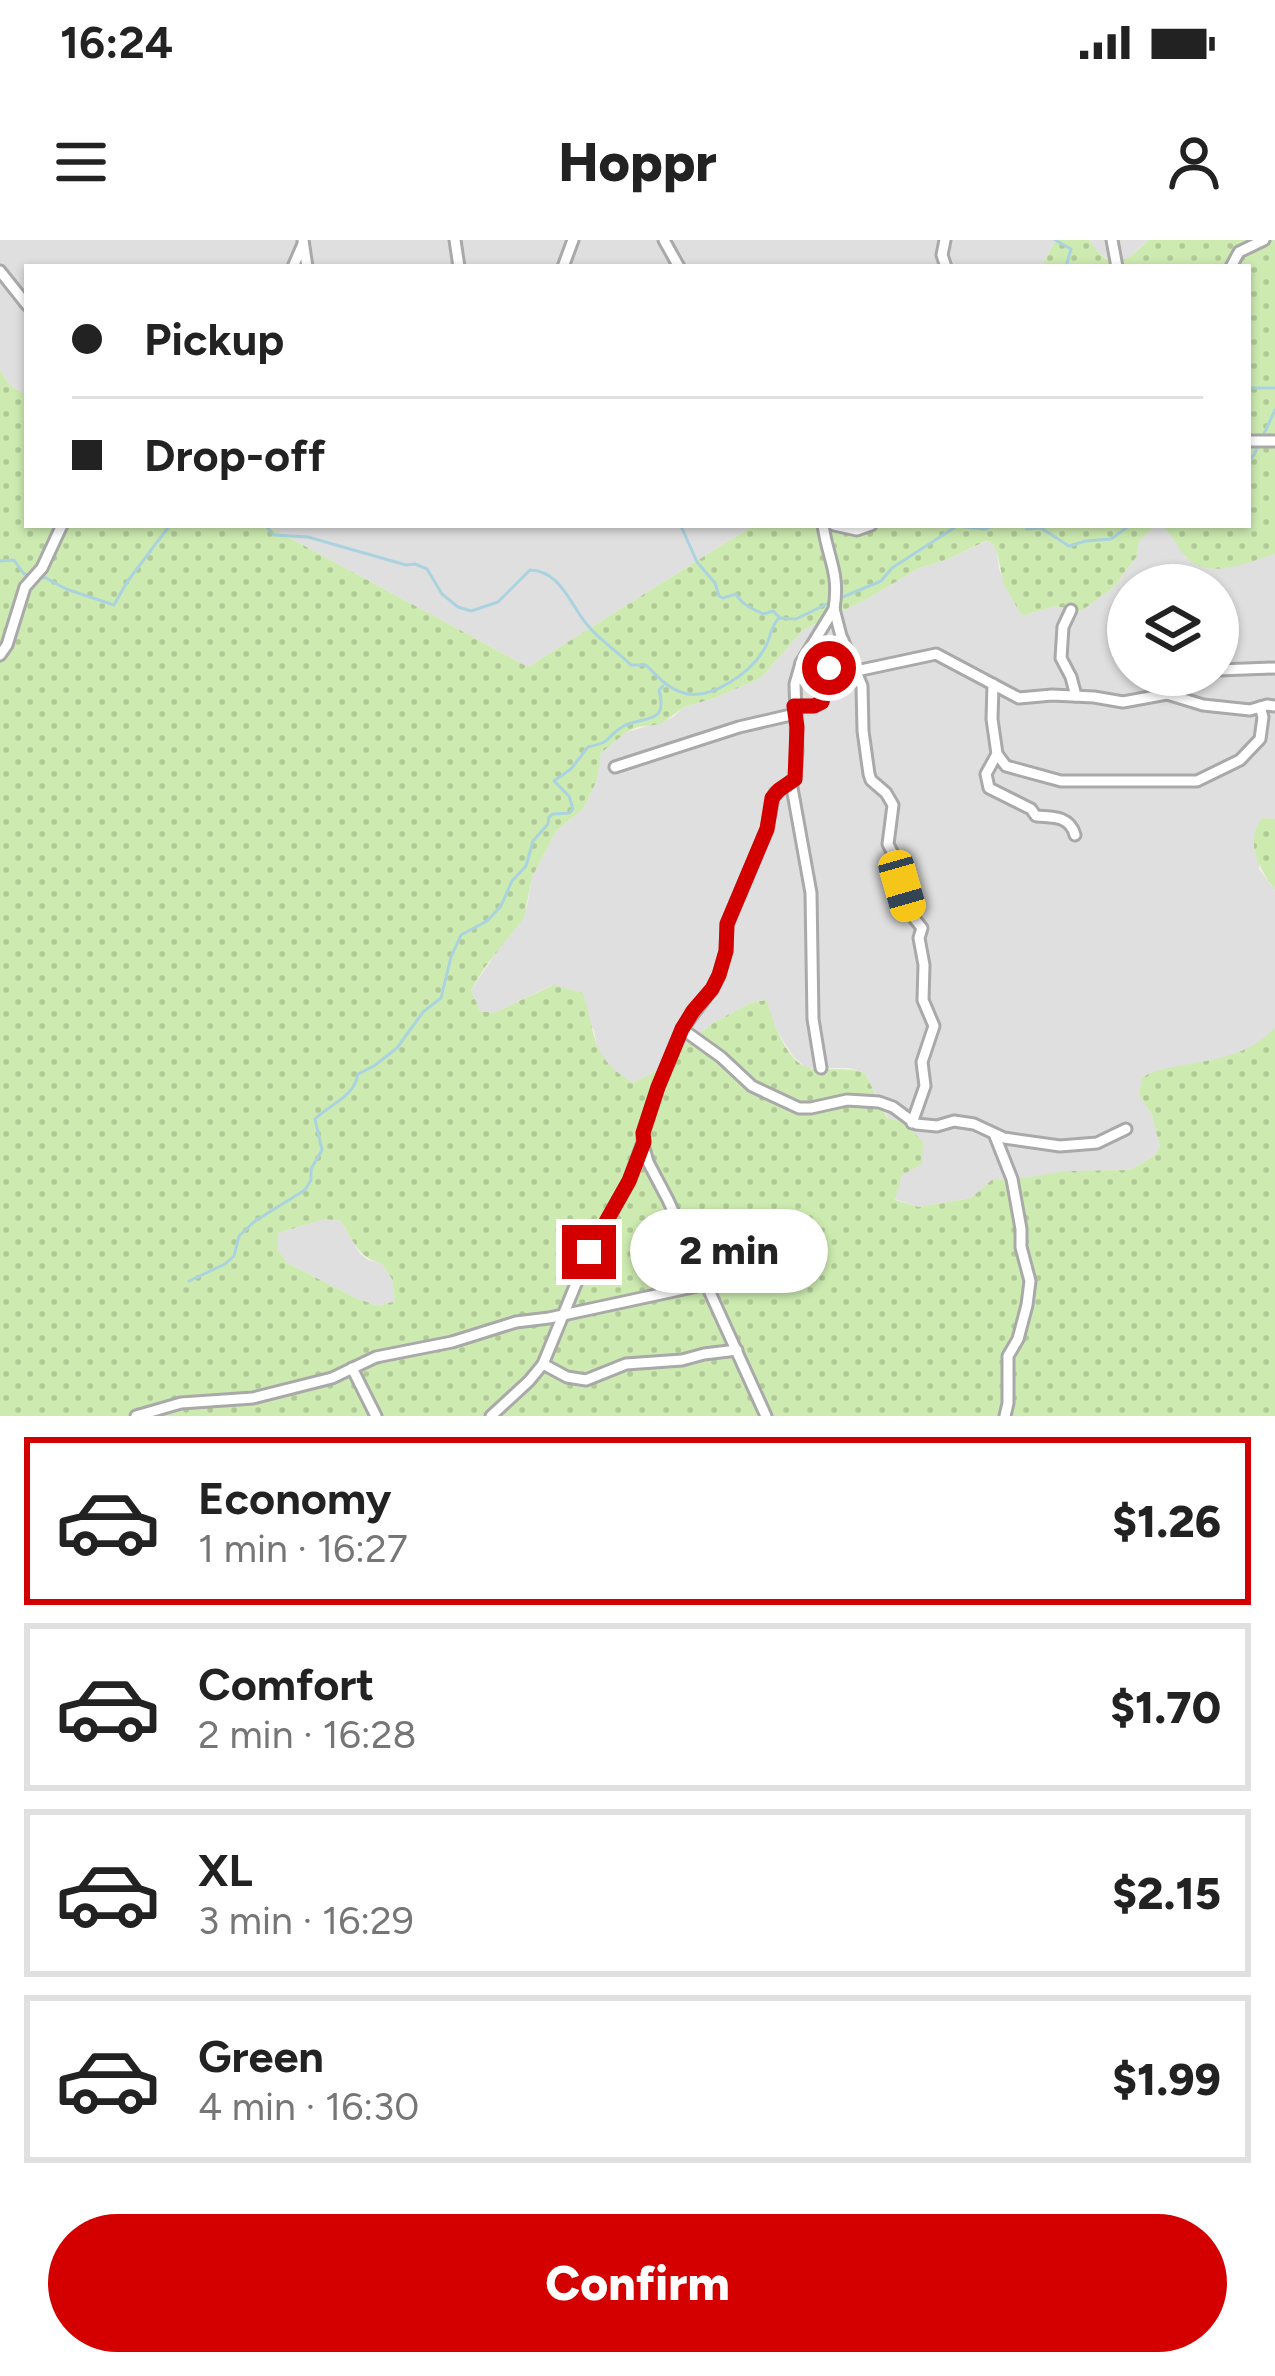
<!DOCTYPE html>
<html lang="en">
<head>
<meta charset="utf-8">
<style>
	:root { --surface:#fff; --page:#f2f2f2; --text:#222; --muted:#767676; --line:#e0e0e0; --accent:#d40000 }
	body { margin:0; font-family:Figtree,sans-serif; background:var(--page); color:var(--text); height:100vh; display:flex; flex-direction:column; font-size:45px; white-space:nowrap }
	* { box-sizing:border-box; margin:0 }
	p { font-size:39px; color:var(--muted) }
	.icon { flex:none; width:66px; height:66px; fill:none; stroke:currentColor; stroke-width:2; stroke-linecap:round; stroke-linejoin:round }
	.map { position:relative; height:1176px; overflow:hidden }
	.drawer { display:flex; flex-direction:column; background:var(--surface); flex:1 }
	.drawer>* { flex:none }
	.banner { position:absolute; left:24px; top:24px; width:1227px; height:264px; border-radius:0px; box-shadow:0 3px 9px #0004; display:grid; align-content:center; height:264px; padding:0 48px; background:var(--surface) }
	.fabs { position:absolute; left:1107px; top:324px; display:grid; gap:24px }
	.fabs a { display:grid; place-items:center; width:132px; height:132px; border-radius:50%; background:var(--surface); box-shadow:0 3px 9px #0004; font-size:60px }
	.end { position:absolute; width:54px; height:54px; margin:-27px; border:15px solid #d40000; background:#fff; box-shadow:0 0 0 6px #fff }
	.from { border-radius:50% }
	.bubble { position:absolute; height:84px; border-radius:42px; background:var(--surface); box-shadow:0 3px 9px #0004; font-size:39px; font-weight:800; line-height:84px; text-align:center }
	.car { position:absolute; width:36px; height:72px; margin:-36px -18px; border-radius:15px; box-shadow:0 0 9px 3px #0007; background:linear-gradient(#f5c518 24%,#345 0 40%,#f5c518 0 76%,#345 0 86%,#f5c518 0) }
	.banner b { display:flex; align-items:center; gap:42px; height:114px; font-size:45px }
	.banner b+b { border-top:3px solid var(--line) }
	.banner i { width:30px; height:30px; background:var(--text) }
	ul { padding:21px 0 0; list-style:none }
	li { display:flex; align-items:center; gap:36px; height:168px; margin:0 24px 18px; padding:0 24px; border:6px solid var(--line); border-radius:0px }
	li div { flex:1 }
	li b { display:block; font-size:45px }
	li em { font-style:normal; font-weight:800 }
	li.on { border-color:var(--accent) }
	li>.icon { width:108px; height:108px; stroke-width:1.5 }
	.action { display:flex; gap:24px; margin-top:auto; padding:24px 48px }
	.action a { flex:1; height:138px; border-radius:72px; background:var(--accent); color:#fff; font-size:48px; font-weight:800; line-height:138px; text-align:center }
	.status { display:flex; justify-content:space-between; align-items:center; height:84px; padding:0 60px; background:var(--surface); direction:ltr }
	.status svg { height:33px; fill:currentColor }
	header { display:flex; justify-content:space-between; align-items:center; height:156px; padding:0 48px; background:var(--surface); font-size:54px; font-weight:800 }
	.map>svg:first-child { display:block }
</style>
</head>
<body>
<div class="status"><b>16:24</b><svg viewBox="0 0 49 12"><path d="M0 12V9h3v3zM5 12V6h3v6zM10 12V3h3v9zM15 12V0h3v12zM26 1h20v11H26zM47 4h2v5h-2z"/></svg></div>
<header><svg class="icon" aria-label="menu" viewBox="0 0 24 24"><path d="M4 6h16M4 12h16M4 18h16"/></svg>Hoppr<svg class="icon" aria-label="person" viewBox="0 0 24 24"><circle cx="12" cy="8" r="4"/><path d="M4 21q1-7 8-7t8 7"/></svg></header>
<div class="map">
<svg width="1275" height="1176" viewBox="0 0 1275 1176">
	<defs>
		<pattern id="grass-dots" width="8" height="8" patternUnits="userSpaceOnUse" patternTransform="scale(3)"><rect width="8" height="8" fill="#cdebb0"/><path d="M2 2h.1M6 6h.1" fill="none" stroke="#b0c997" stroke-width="1.8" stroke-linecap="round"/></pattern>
	</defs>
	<rect width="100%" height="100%" fill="#f2efe9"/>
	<!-- residential -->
	<g fill="#e0dfdf" fill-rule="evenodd">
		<polygon points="0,0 1056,0 1041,27 27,27 27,155 10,146 0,130"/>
		<polygon points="1089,0 1148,0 1125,21 1112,22 1096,11"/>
		<polygon points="266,285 754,285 528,427"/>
		<path d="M1157,285L1166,288L1186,318L1226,328L1275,314V579L1262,578L1259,629L1275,650V787L1267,797L1246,810L1225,818L1182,826L1139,855L1152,875L1160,907L1154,916L1130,930L1068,932L1010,940L993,939L971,958L919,967L894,959L902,935L888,878L865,833L849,828H806L793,816L782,799L771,778L767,760L750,763L713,783L681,808L667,825L633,843L612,830L599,815L594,790L552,745L494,773L480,771L471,750L527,667L532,637L556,591L583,569L597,540L601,513L625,493L672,478L684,467L715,458L761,438L803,390L869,358L917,329L948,319L987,301L992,303L997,312L999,329L1022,376L1055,366L1081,371L1113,348L1137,316L1136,306L1143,295ZM1128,345H1218V435H1128Z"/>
		<polygon points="325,979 341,981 360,1014 368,1020 381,1023 392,1039 395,1061 379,1066 358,1059 287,1023 276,1009 278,993"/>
	</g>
	<!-- grass -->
	<g fill="url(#grass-dots)" fill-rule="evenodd">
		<path d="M1056,0H1089C1110,33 1125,24 1148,0H1275V314C1247,322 1207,342 1184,315C1175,304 1172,293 1160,285H1248V27H1041Z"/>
		<path d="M0,130L10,146L27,155V285H266L528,427L754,285H1157C1145,294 1136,300 1137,316L1113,348L1081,371L1055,366L1022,376L1004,345L997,312L992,303L986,301L948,319L917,329L869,358L803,390L761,438L715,458L684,467L661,484L637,487L625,493L601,513L597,540L583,569L556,591L532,637L524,678L485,727L471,750L480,771L494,773L553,745L583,753C597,798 590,817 633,843L667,825L681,808L713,783L750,763L767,760C771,778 786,820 806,827C819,832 844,826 865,833L887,878L903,882L923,902L922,924L902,935L895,960L919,967L971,958L993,939L1010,940L1068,931L1130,930L1154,916L1160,907L1152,875L1139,855L1142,838C1154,830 1163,829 1178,826C1213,820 1250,816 1275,787V1176H0ZM325,979L341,981C353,1000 358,1018 381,1023L392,1039L395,1061L379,1066L358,1059L287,1023L277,1009L278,993Z"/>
		<path d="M1262,578L1275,579V650C1259,628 1244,603 1262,578Z"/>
	</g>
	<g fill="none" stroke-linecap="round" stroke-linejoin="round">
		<!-- stream -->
		<g stroke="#aad3df" stroke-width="3">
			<polyline points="1055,0 1071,9 1066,27"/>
			<polyline points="1248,148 1275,148"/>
			<polyline points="1248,221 1254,215 1275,170"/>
			<path d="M265,285L274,295L308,297L406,325L415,324L427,329L442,354L458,367L471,371L498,362L530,330C562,331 570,366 589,387C601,401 618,412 631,425H646C657,436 668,449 684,453C710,461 750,433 763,411C771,400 769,388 779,378L796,379L829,363"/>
			<polyline points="1024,285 1027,289 1041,288 1069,306 1086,301 1111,299 1130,285"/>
			<path d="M681,286L697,322L715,343L719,356L723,358L736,354C741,364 753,369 763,374L773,371L779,377"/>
			<polyline points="0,321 14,320 24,334 46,338 66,349 114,365 127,342 170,285"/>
			<polyline points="838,359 881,341 892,328 957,286 985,289 995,285"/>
			<path d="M189,1041L225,1024L234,1016L239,996L255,981L305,950L311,940V929L322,910L315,879C332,863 354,857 358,834L374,826L397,808L423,772L441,758L451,717L461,695L487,681L501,666L512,641L526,626L533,601L548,584L549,577L553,574L569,573L573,569L569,556L554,541L571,529L588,507C615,501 604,498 622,487C641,475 669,487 659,450L663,446"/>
		</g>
		<!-- minor casing -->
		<g stroke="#a9a9a9" stroke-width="15">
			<g id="minor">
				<polyline points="303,0 307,27"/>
				<polyline points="455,0 459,27"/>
				<polyline points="664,0 679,27"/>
				<polyline points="945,0 942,15 946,27"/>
				<polyline points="1112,0 1117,27"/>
				<polyline points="293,27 303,4"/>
				<polyline points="563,27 573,0"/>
				<polyline points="1231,27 1239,12 1264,0"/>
				<polyline points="0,31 27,65"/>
				<polyline points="1248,201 1275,201"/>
				<polyline points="834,285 857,290 871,285"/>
				<polyline points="834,369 841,396 862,446 863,491 869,534 871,540 886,553 893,565 888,604 895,618 896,635 909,672 922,688 919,698 924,725 923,760 934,786 922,822 925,846 912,883"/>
				<polyline points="1071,370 1063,387 1061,418 1071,437 1076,456"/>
				<polyline points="0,415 7,405 25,347 42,328 62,285"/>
				<polyline points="801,423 817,417 861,430 936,414 1019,458 1052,455 1094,457 1123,462 1167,454 1203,465 1250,470 1267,465 1275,466"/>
				<polyline points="1218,430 1275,428"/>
				<path d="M993,444L992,479L997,514L986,534L989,548L1031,569L1036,576C1053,577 1070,576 1075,595"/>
				<polyline points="1167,454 1195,435"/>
				<polyline points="794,466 814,466 822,462 830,424 843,400"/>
				<polyline points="997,514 1006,526 1061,541 1197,541 1240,520 1260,499 1263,477 1260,467"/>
				<polyline points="615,527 739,487 795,474"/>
				<polyline points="791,542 811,653 813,779 821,828"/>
				<polyline points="682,789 721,817 752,846 799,868 811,868 847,860 879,862 893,867 916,884 937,886 954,881 974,884 1004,898 1060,906 1097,903 1126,889"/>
				<polyline points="995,896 1012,939 1021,989 1021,1007 1030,1041 1027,1065 1018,1099 1008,1116 1008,1163 1005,1176"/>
				<polyline points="644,908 648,922 668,960 766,1176"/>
				<polyline points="543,1124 567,1137 586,1140 626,1124 682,1120 704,1114 737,1110"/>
				<polyline points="352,1128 376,1176"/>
				<polyline points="136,1176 181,1163 253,1158 332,1138 376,1117 452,1102 516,1082 549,1078 707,1044"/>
				<path d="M491,1176L529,1141L543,1124L589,1012L629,941L643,902V893L658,847L682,789L712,749L719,735L726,711L727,684L767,589L773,558L775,553L795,539L797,511L795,444L801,423L834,369C840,332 828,320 823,285"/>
			</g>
		</g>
		<!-- minor -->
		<use href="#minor" stroke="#fff" stroke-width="9"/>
	</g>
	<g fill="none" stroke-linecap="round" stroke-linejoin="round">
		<!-- route -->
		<polyline stroke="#d40000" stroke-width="15" points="589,1012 629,941 644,902 643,893 658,847 682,789 693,771 712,749 719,735 726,711 727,684 767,589 772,558 779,550 795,539 797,487 794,466 814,466 822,462 829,428"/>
	</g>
</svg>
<div class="fabs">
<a><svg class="icon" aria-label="layers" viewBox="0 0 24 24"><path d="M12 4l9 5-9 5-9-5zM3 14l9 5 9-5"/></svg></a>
</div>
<i class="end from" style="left:829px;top:428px"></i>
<i class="end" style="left:589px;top:1012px"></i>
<div class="bubble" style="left:630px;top:969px;width:198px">2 min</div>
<i class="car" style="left:902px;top:646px;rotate:164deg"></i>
<div class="banner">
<b><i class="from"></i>Pickup</b>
<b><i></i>Drop-off</b>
</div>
</div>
<section class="drawer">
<ul>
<li class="on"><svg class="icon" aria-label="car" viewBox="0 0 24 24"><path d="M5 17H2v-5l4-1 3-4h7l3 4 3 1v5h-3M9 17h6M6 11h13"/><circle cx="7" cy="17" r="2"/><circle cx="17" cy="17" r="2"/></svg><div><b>Economy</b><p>1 min · 16:27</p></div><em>$1.26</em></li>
<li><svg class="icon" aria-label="car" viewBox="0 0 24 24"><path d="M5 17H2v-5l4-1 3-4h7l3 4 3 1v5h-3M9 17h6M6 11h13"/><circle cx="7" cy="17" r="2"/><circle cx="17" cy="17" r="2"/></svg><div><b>Comfort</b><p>2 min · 16:28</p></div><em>$1.70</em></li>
<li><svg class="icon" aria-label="car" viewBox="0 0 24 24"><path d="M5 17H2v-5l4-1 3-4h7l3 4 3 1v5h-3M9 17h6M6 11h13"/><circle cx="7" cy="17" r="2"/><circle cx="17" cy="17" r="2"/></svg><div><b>XL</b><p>3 min · 16:29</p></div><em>$2.15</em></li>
<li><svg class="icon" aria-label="car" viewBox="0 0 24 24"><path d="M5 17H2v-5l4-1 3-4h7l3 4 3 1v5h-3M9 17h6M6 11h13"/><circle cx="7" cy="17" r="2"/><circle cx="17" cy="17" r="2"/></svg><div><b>Green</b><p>4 min · 16:30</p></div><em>$1.99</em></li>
</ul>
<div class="action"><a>Confirm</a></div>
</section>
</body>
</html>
